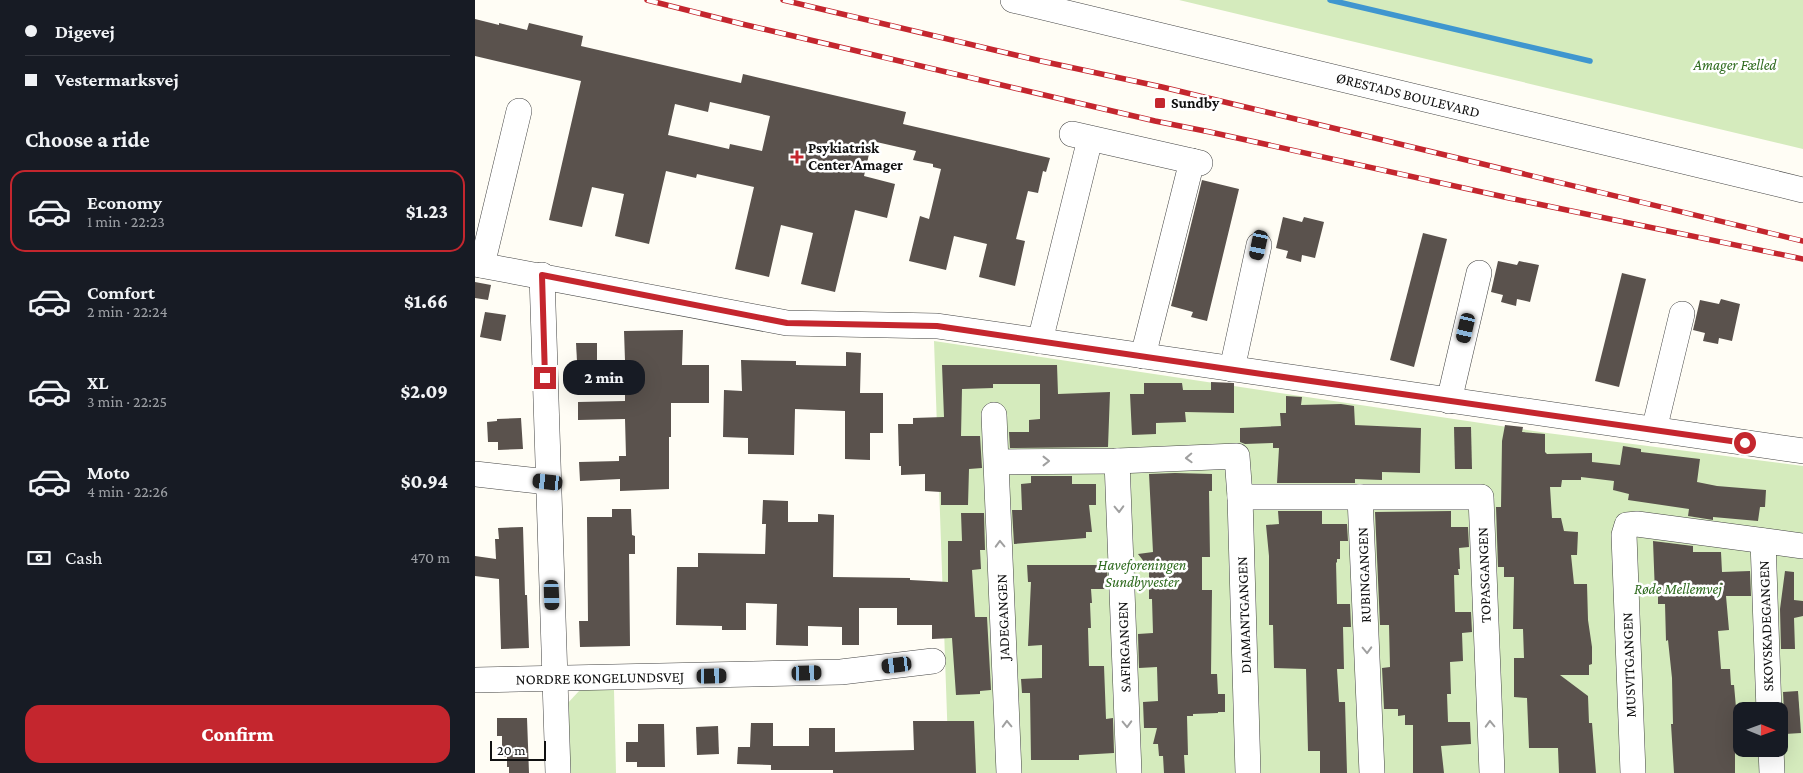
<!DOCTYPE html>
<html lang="en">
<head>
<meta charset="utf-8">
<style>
	:root { --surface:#171b24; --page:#242831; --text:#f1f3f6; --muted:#9ea1a6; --line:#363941; --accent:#c4262e }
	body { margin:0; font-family:"Crimson Pro",serif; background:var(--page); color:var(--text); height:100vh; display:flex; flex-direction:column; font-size:19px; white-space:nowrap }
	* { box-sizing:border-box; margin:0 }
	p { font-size:16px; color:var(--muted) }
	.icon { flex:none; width:28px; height:28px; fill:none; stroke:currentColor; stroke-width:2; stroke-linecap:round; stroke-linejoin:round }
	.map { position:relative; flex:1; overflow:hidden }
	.side { display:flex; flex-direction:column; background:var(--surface); width:475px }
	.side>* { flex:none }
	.top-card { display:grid; align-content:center; height:110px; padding:0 25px; background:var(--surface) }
	.needle { width:32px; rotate:91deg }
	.controls { position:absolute; left:1258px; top:702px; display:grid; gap:10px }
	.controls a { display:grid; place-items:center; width:55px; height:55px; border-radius:10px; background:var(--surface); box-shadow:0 5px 20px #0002; font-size:25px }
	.scale { position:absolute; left:15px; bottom:12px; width:56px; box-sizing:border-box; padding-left:5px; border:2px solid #111; border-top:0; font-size:14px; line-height:18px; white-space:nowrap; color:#111; -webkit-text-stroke:4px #fff; paint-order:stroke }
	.end { position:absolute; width:22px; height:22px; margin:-11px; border:6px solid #c4262e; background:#fff; box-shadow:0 0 0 2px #fff }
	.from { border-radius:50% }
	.bubble { position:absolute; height:35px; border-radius:15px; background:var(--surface); box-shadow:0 5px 20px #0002; font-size:16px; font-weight:800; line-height:35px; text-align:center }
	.car { position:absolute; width:15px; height:30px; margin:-15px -8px; border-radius:6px; box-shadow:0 0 4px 1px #0007; background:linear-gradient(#222 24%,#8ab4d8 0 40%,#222 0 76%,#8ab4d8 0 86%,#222 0) }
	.top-card b { display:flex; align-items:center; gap:18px; height:48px; font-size:19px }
	.top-card b+b { border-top:1px solid var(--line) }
	.top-card i { width:12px; height:12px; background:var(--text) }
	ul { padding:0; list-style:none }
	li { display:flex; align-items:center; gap:15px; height:82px; margin:0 10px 8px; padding:0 15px; border:2px solid transparent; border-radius:15px }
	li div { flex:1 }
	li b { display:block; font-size:19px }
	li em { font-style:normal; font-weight:800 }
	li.on { border-color:var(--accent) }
	li>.icon { width:45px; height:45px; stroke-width:1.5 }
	h2 { padding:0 25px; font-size:22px; line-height:60px }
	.pay { display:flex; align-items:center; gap:12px; height:55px; padding:0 25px; font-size:19px }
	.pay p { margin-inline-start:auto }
	.cta { display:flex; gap:10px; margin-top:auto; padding:10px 25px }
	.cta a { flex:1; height:58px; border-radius:15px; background:var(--accent); color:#fff; font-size:20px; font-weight:800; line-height:58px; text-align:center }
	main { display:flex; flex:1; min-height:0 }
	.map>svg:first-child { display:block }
</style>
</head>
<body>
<main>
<section class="side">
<div class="top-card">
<b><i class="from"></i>Digevej</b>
<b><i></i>Vestermarksvej</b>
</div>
<h2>Choose a ride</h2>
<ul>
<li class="on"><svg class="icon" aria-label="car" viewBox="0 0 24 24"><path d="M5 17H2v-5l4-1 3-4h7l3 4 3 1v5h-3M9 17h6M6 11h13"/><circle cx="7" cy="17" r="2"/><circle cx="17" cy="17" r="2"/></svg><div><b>Economy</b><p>1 min · 22:23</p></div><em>$1.23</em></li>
<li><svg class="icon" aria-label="car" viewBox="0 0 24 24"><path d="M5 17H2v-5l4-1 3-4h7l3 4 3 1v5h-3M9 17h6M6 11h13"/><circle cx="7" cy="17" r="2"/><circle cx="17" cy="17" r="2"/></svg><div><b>Comfort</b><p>2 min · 22:24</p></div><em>$1.66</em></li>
<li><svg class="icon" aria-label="car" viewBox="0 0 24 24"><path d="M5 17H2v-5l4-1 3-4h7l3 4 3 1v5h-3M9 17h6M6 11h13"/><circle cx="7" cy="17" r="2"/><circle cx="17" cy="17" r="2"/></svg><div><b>XL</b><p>3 min · 22:25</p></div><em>$2.09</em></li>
<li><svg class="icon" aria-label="car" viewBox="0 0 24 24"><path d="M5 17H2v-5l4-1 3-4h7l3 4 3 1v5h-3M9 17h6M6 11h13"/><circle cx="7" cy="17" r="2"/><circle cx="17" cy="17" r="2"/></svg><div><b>Moto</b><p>4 min · 22:26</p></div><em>$0.94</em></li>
</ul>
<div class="pay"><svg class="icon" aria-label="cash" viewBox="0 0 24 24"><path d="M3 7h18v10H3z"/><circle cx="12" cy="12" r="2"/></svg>Cash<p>470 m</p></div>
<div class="cta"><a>Confirm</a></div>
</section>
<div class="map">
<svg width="1328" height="773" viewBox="0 0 1328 773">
	<rect width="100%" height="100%" fill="#fffdf5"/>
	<!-- green -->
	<g fill="#d5ebbd" fill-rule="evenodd">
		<polygon points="704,0 1328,0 1328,149"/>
		<path d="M459,341L1072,433L1328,466V773H474ZM1266,711H1304V749H1266Z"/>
		<polygon points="105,690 139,690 141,773 94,773 91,705"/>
	</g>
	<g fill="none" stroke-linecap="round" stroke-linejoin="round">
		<!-- stream -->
		<polyline stroke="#3f96cf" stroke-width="5.5" points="855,0 1115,61"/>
	</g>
	<!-- building -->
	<g fill="#5a524d" fill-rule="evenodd">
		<path d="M0,19L24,25V23L52,30L54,23L108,36L106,46L266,83L268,74L431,112L428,124L575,158L571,172L568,171L563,193L553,191L541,239L550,241L540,286L504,277L512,244L479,236L471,270L434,261L445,216L454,219L466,169L458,167V164L438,160L441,151L397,141L389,176L420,184L412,218L380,210L360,292L326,284L338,233L306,225L294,277L260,269L279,187L222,174L221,178L191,171L174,244L140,236L149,194L117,187L107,227L74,220L106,81L0,56ZM235,102L295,116L287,151L255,144L254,149L193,135L200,104L233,112Z"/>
		<polygon points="727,180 764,189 732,321 716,317 718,312 696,306"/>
		<polygon points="808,217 827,222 829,217 849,222 840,258 827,255 826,262 811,258 813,251 801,248"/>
		<polygon points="948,233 972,239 939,367 915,360"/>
		<polygon points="1023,261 1042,265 1044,261 1064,265 1055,302 1042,299 1041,306 1026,302 1028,295 1016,292"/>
		<polygon points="1147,273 1171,279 1144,387 1120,381"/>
		<polygon points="0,282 16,285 13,300 0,298"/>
		<polygon points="1246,299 1265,304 1257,341 1244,338 1243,344 1228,341 1230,333 1218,330 1225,300 1244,304"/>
		<polygon points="10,312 31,315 26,341 5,337"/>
		<polygon points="208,330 207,365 234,365 234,403 196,403 196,437 194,437 194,489 145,491 145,479 105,481 104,462 144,461 144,456 151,456 150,419 103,420 103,402 150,401 150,390 151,390 149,331"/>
		<polygon points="101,343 122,343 122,360 102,361"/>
		<polygon points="371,352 386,353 385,393 408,393 408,433 395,433 395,460 370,459 370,411 320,409 319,455 273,454 273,438 248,437 249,390 267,391 266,360 321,361 321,365 371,366"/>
		<polygon points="467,365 582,365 583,394 635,392 633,447 535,448 534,432 554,432 554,420 565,419 565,384 518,384 518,388 487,389 486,436 505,436 507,468 494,469 493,505 466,505 466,492 450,491 450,474 426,475 426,466 424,466 423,424 438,424 438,418 469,417"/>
		<polygon points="736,382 759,383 759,413 710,412 711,422 681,423 681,434 657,435 655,394 669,394 669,383 707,383 708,390 736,390"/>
		<polygon points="811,396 827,397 826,405 866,404 879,406 880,425 946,428 945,473 907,472 907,480 880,479 880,483 802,483 804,448 798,448 798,443 770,444 765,442 765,428 806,426 805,413 811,413"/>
		<polygon points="46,418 48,449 23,450 23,442 13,442 12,422 22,421 22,419"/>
		<polygon points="1030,425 1048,427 1047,432 1070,434 1070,452 1072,454 1117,453 1117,462 1145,465 1148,446 1166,449 1166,452 1225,459 1222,482 1242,486 1291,490 1290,507 1285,507 1283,521 1238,517 1238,520 1213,516 1214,509 1153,500 1154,494 1138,490 1139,481 1106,477 1106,480 1087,480 1086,487 1075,487 1077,518 1086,518 1089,531 1103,532 1102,555 1096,555 1099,584 1112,584 1113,620 1117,647 1117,664 1114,665 1114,675 1085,675 1113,696 1114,723 1117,723 1121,773 1084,773 1083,748 1054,748 1052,698 1039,697 1039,658 1049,658 1048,629 1038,629 1039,577 1029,577 1029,567 1023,567 1021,507 1026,507 1027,441"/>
		<polygon points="979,427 996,427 997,469 980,469"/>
		<polygon points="700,473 737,474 737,491 734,491 735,557 727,557 727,590 737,590 736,674 742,674 743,694 750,694 750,712 743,712 743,713 718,714 718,716 712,716 713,755 709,755 710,773 689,773 688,756 684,756 683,744 678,744 682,728 669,728 668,702 683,701 682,667 664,668 663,634 678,633 677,599 674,599 674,568 663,554 678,552 674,474"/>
		<polygon points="556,476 597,476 597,484 621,484 621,505 614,505 617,532 611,532 611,538 539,544 537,510 547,510 546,484 556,483"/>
		<polygon points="288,500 313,501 313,522 343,522 343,514 359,515 358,577 435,578 435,580 473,582 473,541 487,541 486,513 509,513 510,550 505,550 506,569 497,570 500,617 512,617 516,690 505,691 505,694 481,695 477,638 457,639 457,625 422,625 422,608 384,608 384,645 367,645 367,627 333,626 333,646 301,645 302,604 271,603 271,630 247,630 247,626 201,625 202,567 223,567 223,553 290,554 291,524 287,524"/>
		<polygon points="137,509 156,509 157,535 160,536 160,554 154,554 155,646 105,647 104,621 113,621 112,517 137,517"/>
		<polygon points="803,511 847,511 847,524 872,524 873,541 865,541 865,559 862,559 862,563 861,562 862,604 875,604 876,627 868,627 869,669 862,669 864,702 870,702 872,773 845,773 845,751 833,751 831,669 799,668 798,625 794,625 794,556 791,525 804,524"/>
		<polygon points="976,511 976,527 993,527 994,547 984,548 985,569 983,569 984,575 979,575 980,612 996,612 997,632 987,633 988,661 975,662 976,694 972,694 973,722 995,722 996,744 966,746 969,773 938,773 938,725 930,725 930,715 923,716 923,709 909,709 907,668 915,667 914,625 905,625 900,512"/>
		<polygon points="48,527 50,595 52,595 54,648 26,649 24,579 0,576 0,556 21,559 20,539 24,539 23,528"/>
		<polygon points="1178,541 1218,546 1218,552 1246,552 1247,572 1275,571 1276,596 1251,596 1254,630 1243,631 1246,669 1255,669 1256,685 1259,685 1264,741 1260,741 1260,773 1199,773 1196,724 1198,724 1197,678 1193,640 1191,641 1190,604 1183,604 1183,594 1180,594"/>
		<polygon points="552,565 632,565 633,589 616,589 617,603 615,603 616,628 613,628 614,666 629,666 631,719 638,718 639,753 604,755 604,760 556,760 555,693 547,693 546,679 567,678 567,645 553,646 556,582 553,582"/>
		<polygon points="1310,571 1319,572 1319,600 1328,601 1328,616 1319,618 1320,649 1306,649 1305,609"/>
		<polygon points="1323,691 1326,733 1310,734 1308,692"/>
		<polygon points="22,718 52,718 54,773 34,773 34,767 32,767 32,757 27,757 27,736 22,736"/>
		<polygon points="438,721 499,721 501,773 358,773 358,770 296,770 296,765 262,764 263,747 275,747 276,723 298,723 298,746 334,746 334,728 360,728 360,752 439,750"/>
		<polygon points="163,724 189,724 190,767 162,767 162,762 151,762 151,742 163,742"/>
		<polygon points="243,726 244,754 222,755 221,727"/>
	</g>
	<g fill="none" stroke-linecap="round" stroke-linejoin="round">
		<!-- minor casing -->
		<g stroke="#444" stroke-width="26">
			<g id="minor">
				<polyline points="538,0 1328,190"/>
				<polyline points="597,134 725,163"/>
				<polyline points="0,264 312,323 462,326 1328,451"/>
				<polyline points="7,265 44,111"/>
				<polyline points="67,275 83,773"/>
				<polyline points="565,341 615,139"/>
				<polyline points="668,356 717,161"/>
				<polyline points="757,369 784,245"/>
				<polyline points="974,401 1004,273"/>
				<polyline points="519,415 534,773"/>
				<polyline points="1179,430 1207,314"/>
				<polyline points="642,461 654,773"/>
				<polyline points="522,462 642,461 762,456 765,497 773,773"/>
				<polyline points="0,474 73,482"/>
				<polyline points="765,497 1006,497 1017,773"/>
				<polyline points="885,497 897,773"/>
				<polyline points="1288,541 1294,711"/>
				<polyline points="0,680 366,672 458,661"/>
				<polyline points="1296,749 1297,773"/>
				<polyline points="1158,773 1149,535 1152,525 1162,524 1328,546"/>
			</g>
		</g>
		<!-- minor -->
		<use href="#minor" stroke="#fff" stroke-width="25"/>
		<!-- rail casing -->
		<g stroke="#c4262e" stroke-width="5.5">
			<g id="rail">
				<polyline points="172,0 267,24 680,121 735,132 1034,198 1328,259"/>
				<polyline points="308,0 566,61 687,87 1328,241"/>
			</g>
		</g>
		<!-- rail -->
		<use href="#rail" stroke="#fff" stroke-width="4" stroke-dasharray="11" stroke-linecap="butt"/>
	</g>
	<!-- one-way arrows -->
	<defs><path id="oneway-chevron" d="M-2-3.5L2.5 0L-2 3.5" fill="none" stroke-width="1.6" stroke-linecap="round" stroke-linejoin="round" transform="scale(1.25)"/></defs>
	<g stroke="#a0a0a0">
		<use href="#oneway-chevron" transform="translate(714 458) rotate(178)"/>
		<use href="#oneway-chevron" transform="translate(571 461)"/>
		<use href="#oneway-chevron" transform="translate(644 509) rotate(88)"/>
		<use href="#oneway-chevron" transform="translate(525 544) rotate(-92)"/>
		<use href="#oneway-chevron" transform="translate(892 650) rotate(88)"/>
		<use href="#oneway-chevron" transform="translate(532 724) rotate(-92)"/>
		<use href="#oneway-chevron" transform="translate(652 724) rotate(88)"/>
		<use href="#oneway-chevron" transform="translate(1015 724) rotate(-92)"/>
	</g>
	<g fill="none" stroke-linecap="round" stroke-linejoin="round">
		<!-- route -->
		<polyline stroke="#c4262e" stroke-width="6" points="70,378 67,275 312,323 462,326 773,372 1270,443"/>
	</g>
	<!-- markers -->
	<g fill="#c4262e" stroke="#fff" stroke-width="2">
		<rect x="679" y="97" width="12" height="12" rx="2.5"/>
		<path d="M319.5 149.5h5v5h5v5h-5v5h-5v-5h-5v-5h5z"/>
	</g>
	<g text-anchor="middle" stroke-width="5" stroke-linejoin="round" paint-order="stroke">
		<!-- park labels -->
		<g font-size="15" font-style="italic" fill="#2f6b1f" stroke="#fff">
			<text x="1260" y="70">Amager Fælled</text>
			<text x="667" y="570">Haveforeningen<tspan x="667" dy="17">Sundbyvester</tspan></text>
			<text x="1203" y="594">Røde Mellemvej</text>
		</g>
		<!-- street labels -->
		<g font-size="15" fill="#111" stroke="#fff">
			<text transform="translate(933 95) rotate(14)" y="5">ØRESTADS BOULEVARD</text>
			<text transform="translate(889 575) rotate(-92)" y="5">RUBINGANGEN</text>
			<text transform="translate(1009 575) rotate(-92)" y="5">TOPASGANGEN</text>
			<text transform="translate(769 615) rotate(-92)" y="5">DIAMANTGANGEN</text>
			<text transform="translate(528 617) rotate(-92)" y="5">JADEGANGEN</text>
			<text transform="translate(1291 626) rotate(-92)" y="5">SKOVSKADEGANGEN</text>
			<text transform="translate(649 647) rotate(-92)" y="5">SAFIRGANGEN</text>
			<text transform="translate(1154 665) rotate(-92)" y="5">MUSVITGANGEN</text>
			<text transform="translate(125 678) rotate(-1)" y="5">NORDRE KONGELUNDSVEJ</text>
		</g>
		<!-- poi labels -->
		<g font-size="15" font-weight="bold" fill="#111" stroke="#fff" text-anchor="start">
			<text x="696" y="108">Sundby</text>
			<text x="333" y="153">Psykiatrisk<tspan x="333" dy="17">Center Amager</tspan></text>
		</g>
	</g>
</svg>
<div class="controls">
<a><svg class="needle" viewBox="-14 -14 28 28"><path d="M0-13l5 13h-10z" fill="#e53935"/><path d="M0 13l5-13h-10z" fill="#9ea1a6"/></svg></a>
</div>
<div class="scale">20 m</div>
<i class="end from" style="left:1270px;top:443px"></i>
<i class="end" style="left:70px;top:378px"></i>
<div class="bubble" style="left:88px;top:360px;width:82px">2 min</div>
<i class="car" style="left:784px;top:245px;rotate:192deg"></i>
<i class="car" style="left:991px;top:328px;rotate:193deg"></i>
<i class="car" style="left:73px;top:482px;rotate:276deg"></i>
<i class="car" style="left:77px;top:595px;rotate:178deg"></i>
<i class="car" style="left:422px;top:665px;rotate:263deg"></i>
<i class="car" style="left:332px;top:673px;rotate:88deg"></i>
<i class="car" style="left:237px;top:676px;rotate:89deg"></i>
</div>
</main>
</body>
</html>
